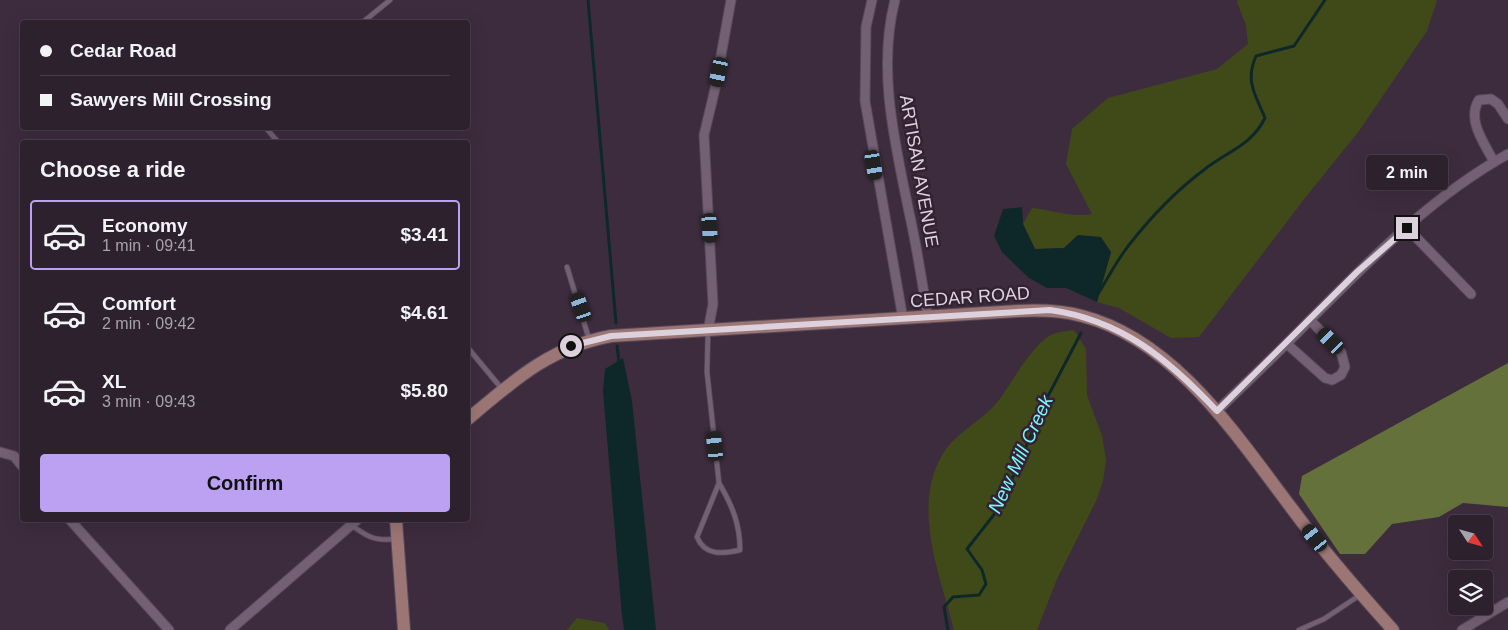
<!DOCTYPE html>
<html lang="en">
<head>
<meta charset="utf-8">
<style>
	:root { --surface:#2e212e; --page:#3a2e3a; --text:#f1f3f6; --muted:#a7a3aa; --line:#493e4a; --accent:#bca0f2 }
	body { margin:0; font-family:Arial,sans-serif; background:var(--page); color:var(--text); height:100vh; display:flex; flex-direction:column; font-size:19px; white-space:nowrap }
	* { box-sizing:border-box; margin:0 }
	p { font-size:16px; color:var(--muted) }
	.icon { flex:none; width:28px; height:28px; fill:none; stroke:currentColor; stroke-width:2; stroke-linecap:round; stroke-linejoin:round }
	.map { position:relative; flex:1; overflow:hidden }
	.panel { position:absolute; left:20px; top:140px; width:450px; height:382px; display:flex; flex-direction:column; background:var(--surface); border-radius:5px; box-shadow:0 5px 20px #0002,0 0 0 1px var(--line) }
	.panel>* { flex:none }
	.banner { position:absolute; left:20px; top:20px; width:450px; height:110px; border-radius:5px; box-shadow:0 5px 20px #0002,0 0 0 1px var(--line); display:grid; align-content:center; height:110px; padding:0 20px; background:var(--surface) }
	.needle { width:32px; rotate:126deg }
	.fabs { position:absolute; left:1448px; top:515px; display:grid; gap:10px }
	.fabs a { display:grid; place-items:center; width:45px; height:45px; border-radius:5px; background:var(--surface); box-shadow:0 5px 20px #0002,0 0 0 1px var(--line); font-size:25px }
	.end { position:absolute; width:22px; height:22px; margin:-11px; border:6px solid #dcd1dc; background:#111; box-shadow:0 0 0 2px #111 }
	.from { border-radius:50% }
	.bubble { position:absolute; height:35px; border-radius:5px; background:var(--surface); box-shadow:0 5px 20px #0002,0 0 0 1px var(--line); font-size:16px; font-weight:700; line-height:35px; text-align:center }
	.car { position:absolute; width:15px; height:30px; margin:-15px -8px; border-radius:6px; box-shadow:0 0 4px 1px #0007; background:linear-gradient(#222 24%,#8ab4d8 0 40%,#222 0 76%,#8ab4d8 0 86%,#222 0) }
	.banner b { display:flex; align-items:center; gap:18px; height:48px; font-size:19px }
	.banner b+b { border-top:1px solid var(--line) }
	.banner i { width:12px; height:12px; background:var(--text) }
	ul { padding:0; list-style:none }
	li { display:flex; align-items:center; gap:15px; height:70px; margin:0 10px 8px; padding:0 10px; border:2px solid transparent; border-radius:5px }
	li div { flex:1 }
	li b { display:block; font-size:19px }
	li em { font-style:normal; font-weight:700 }
	li.selected { border-color:var(--accent) }
	li>.icon { width:45px; height:45px; stroke-width:1.5 }
	h2 { padding:0 20px; font-size:22px; line-height:60px }
	.cta { display:flex; gap:10px; margin-top:auto; padding:10px 20px }
	.cta a { flex:1; height:58px; border-radius:5px; background:var(--accent); color:#111; font-size:20px; font-weight:700; line-height:58px; text-align:center }
	.map>svg:first-child { display:block }
</style>
</head>
<body>
<div class="map">
<svg width="1508" height="630" viewBox="0 0 1508 630">
	<rect width="100%" height="100%" fill="#3d2c3e"/>
	<!-- green -->
	<g fill="#404a19">
		<path d="M1238,0H1437L1427,31L1359,131L1305,198L1199,337L1171,338L1119,308L1097,302L1111,252L1078,235L1064,248L1035,249L1023,224L1032,208C1053,210 1072,218 1092,214L1066,164L1072,129L1108,98L1217,69L1248,44L1246,25L1237,2Z"/>
		<path d="M1074,330L1086,349L1087,395L1102,436L1106,460L1103,481L1096,501L1057,579L1037,630H954C940,574 909,502 946,449C960,430 985,419 999,400C1012,382 1032,345 1051,335C1057,332 1067,331 1074,330Z"/>
		<polygon points="577,618 605,623 609,630 567,630"/>
	</g>
	<!-- forest -->
	<polygon fill="#65713b" points="1508,363 1508,507 1463,503 1439,517 1392,524 1365,554 1340,554 1299,494 1302,476"/>
	<!-- water -->
	<g fill="#0e2829">
		<polygon points="1022,207 1023,224 1035,249 1064,248 1078,235 1101,237 1111,252 1097,302 1066,288 1047,288 1029,278 1002,252 994,236 1003,209"/>
		<polygon points="623,358 632,401 656,630 624,630 622,616 603,391 605,369"/>
	</g>
	<g fill="none" stroke-linecap="round" stroke-linejoin="round">
		<!-- stream -->
		<g stroke="#0e2829" stroke-width="3">
			<polyline points="588,0 616,323"/>
			<path d="M1098,294C1108,278 1117,260 1129,245C1150,218 1177,190 1205,169C1228,151 1251,146 1265,118C1255,94 1245,81 1256,56L1294,46L1325,0"/>
			<polyline points="617,346 619,362"/>
			<polyline points="948,630 944,607 953,597 979,595 986,584 982,570 967,549 1000,507 1047,398 1081,333"/>
		</g>
		<!-- lane casing -->
		<g stroke="#584958" stroke-width="6">
			<g id="lane">
				<polyline points="363,22 390,0"/>
				<polyline points="266,128 278,142"/>
				<polyline points="567,267 589,339"/>
				<path d="M708,332L707,372L719,483C732,505 740,524 740,550C722,554 705,556 697,537L719,483"/>
				<polyline points="468,348 502,389"/>
				<path d="M351,525C368,537 374,541 395,539"/>
				<polyline points="1299,630 1324,619 1360,595"/>
			</g>
		</g>
		<!-- street casing -->
		<g stroke="#584958" stroke-width="11">
			<g id="street">
				<polyline points="872,0 866,27 865,101 903,319"/>
				<path d="M895,0C877,70 895,143 909,212C917,247 922,282 928,318"/>
				<path d="M1494,162C1485,144 1466,120 1479,100L1491,99L1498,104L1508,119"/>
				<polyline points="1407,228 1471,294"/>
				<polyline points="708,331 713,304 704,135 715,89 731,0"/>
				<polyline points="1287,344 1325,378 1332,380 1341,375 1345,367 1341,352 1310,320"/>
				<path d="M1217,411C1248,381 1280,351 1310,320C1371,259 1432,196 1508,154"/>
				<polyline points="0,452 14,456 22,466"/>
				<polyline points="70,520 169,630"/>
				<polyline points="230,630 357,520"/>
				<polyline points="1462,630 1508,602"/>
			</g>
		</g>
		<!-- secondary casing -->
		<g stroke="#584958" stroke-width="14">
			<g id="secondary">
				<path d="M468,419C513,381 550,347 611,336L1018,311C1040,310 1061,310 1082,316C1176,340 1238,438 1293,510C1324,552 1358,591 1393,630"/>
				<polyline points="396,520 404,630"/>
			</g>
		</g>
		<!-- lane -->
		<use href="#lane" stroke="#746074" stroke-width="4.5"/>
		<!-- street -->
		<use href="#street" stroke="#746074" stroke-width="9"/>
		<!-- secondary -->
		<use href="#secondary" stroke="#9b7674" stroke-width="12"/>
	</g>
	<g fill="none" stroke-linecap="round" stroke-linejoin="round">
		<!-- route -->
		<path stroke="#dcd1dc" stroke-width="6" d="M571,346L611,336L1050,310C1122,320 1169,360 1217,411L1357,272L1407,228"/>
	</g>
	<g text-anchor="middle" stroke-width="5" stroke-linejoin="round" paint-order="stroke">
		<!-- street labels -->
		<g font-size="18" fill="#dcd1dc" stroke="#323">
			<text transform="translate(919 171) rotate(80)" y="6">ARTISAN AVENUE</text>
			<text transform="translate(970 297) rotate(-4)" y="6">CEDAR ROAD</text>
		</g>
		<!-- water labels -->
		<g font-size="19" font-style="italic" fill="#7cf5fb" stroke="#323">
			<text transform="translate(1020 454) rotate(-65)" y="7">New Mill Creek</text>
		</g>
	</g>
</svg>
<div class="fabs">
<a><svg class="needle" viewBox="-14 -14 28 28"><path d="M0-13l5 13h-10z" fill="#e53935"/><path d="M0 13l5-13h-10z" fill="#a7a3aa"/></svg></a>
<a><svg class="icon" aria-label="layers" viewBox="0 0 24 24"><path d="M12 4l9 5-9 5-9-5zM3 14l9 5 9-5"/></svg></a>
</div>
<i class="end from" style="left:571px;top:346px"></i>
<i class="end" style="left:1407px;top:228px"></i>
<div class="bubble" style="left:1366px;top:155px;width:82px">2 min</div>
<i class="car" style="left:719px;top:72px;rotate:192deg"></i>
<i class="car" style="left:874px;top:165px;rotate:170deg"></i>
<i class="car" style="left:710px;top:228px;rotate:176deg"></i>
<i class="car" style="left:581px;top:307px;rotate:341deg"></i>
<i class="car" style="left:1331px;top:341px;rotate:316deg"></i>
<i class="car" style="left:715px;top:446px;rotate:354deg"></i>
<i class="car" style="left:1315px;top:538px;rotate:321deg"></i>
<div class="banner">
<b><i class="from"></i>Cedar Road</b>
<b><i></i>Sawyers Mill Crossing</b>
</div>
<section class="panel">
<h2>Choose a ride</h2>
<ul>
<li class="selected"><svg class="icon" aria-label="car" viewBox="0 0 24 24"><path d="M5 17H2v-5l4-1 3-4h7l3 4 3 1v5h-3M9 17h6M6 11h13"/><circle cx="7" cy="17" r="2"/><circle cx="17" cy="17" r="2"/></svg><div><b>Economy</b><p>1 min · 09:41</p></div><em>$3.41</em></li>
<li><svg class="icon" aria-label="car" viewBox="0 0 24 24"><path d="M5 17H2v-5l4-1 3-4h7l3 4 3 1v5h-3M9 17h6M6 11h13"/><circle cx="7" cy="17" r="2"/><circle cx="17" cy="17" r="2"/></svg><div><b>Comfort</b><p>2 min · 09:42</p></div><em>$4.61</em></li>
<li><svg class="icon" aria-label="car" viewBox="0 0 24 24"><path d="M5 17H2v-5l4-1 3-4h7l3 4 3 1v5h-3M9 17h6M6 11h13"/><circle cx="7" cy="17" r="2"/><circle cx="17" cy="17" r="2"/></svg><div><b>XL</b><p>3 min · 09:43</p></div><em>$5.80</em></li>
</ul>
<div class="cta"><a>Confirm</a></div>
</section>
</div>
</body>
</html>
